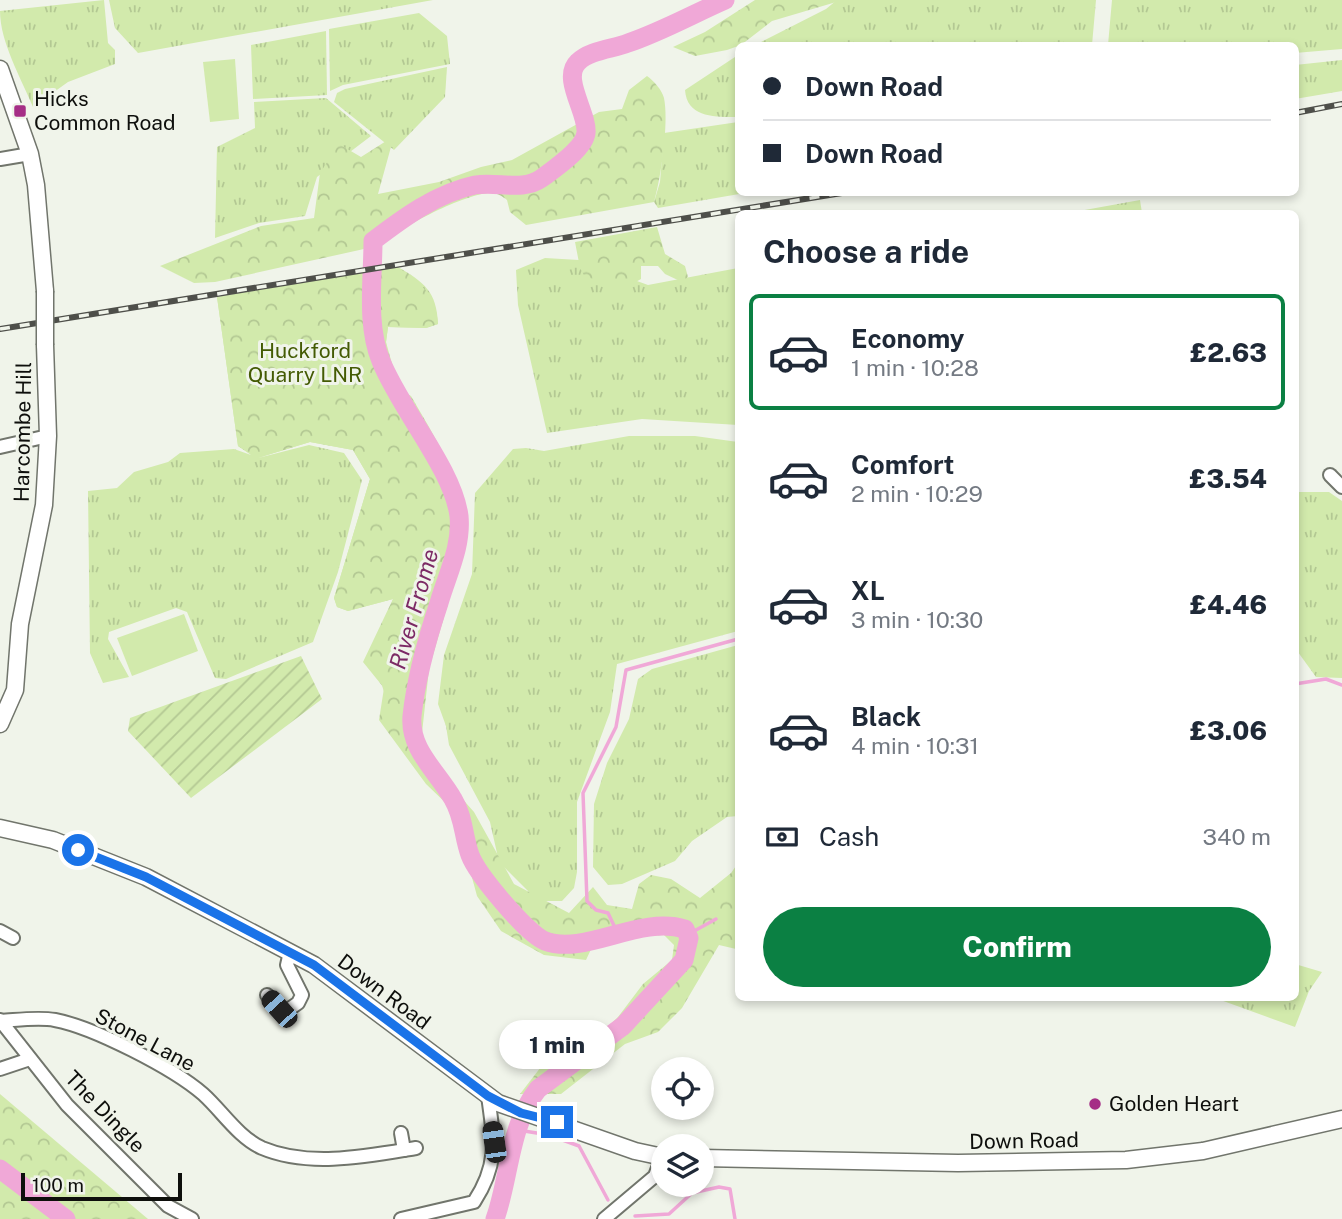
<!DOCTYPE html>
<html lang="en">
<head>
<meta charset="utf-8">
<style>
	:root { --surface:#fff; --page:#f2f2f3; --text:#1f2937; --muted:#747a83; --line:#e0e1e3; --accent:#0b8043 }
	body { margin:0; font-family:"Public Sans",sans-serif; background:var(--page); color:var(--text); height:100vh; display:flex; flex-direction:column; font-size:26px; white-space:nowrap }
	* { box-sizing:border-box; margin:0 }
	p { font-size:23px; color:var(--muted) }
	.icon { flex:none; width:38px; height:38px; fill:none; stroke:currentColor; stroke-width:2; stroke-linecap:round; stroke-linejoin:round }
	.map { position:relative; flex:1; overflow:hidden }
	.details { position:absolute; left:735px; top:210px; width:564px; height:791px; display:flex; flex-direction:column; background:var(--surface); border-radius:10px; box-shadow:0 4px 10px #0003 }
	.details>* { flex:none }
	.guide { position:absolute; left:735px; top:42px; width:564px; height:154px; border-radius:10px; box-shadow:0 4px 10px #0003; display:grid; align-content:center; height:154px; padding:0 28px; background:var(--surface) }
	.buttons { position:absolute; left:651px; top:1057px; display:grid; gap:14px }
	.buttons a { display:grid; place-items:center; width:63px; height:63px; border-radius:50%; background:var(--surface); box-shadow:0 4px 10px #0003; font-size:35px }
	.scale { position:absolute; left:21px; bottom:18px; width:161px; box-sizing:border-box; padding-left:7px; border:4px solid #0e0f0c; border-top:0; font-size:19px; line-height:24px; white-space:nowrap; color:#0e0f0c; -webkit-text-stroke:5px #f0f4ea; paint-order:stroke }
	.end { position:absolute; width:32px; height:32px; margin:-16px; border:9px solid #1a73e8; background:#fff; box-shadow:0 0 0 4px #fff }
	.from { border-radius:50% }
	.bubble { position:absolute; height:49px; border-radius:24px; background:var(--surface); box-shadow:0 4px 10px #0003; font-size:23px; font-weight:800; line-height:49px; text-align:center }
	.car { position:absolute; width:21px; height:42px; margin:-21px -10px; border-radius:9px; box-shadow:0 0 5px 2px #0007; background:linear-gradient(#222 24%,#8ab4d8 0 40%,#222 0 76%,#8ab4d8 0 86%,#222 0) }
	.guide b { display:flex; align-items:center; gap:24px; height:66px; font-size:26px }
	.guide b+b { border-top:2px solid var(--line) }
	.guide i { width:18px; height:18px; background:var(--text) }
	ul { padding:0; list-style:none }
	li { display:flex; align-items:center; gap:21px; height:116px; margin:0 14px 10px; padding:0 14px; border:4px solid transparent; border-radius:10px }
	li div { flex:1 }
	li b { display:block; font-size:26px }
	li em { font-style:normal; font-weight:800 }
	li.selected { border-color:var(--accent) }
	li>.icon { width:63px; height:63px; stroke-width:1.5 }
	h2 { padding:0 28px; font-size:32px; line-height:84px }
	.pay { display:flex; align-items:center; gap:18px; height:77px; padding:0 28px; font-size:26px }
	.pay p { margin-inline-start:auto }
	.primary-button { display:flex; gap:14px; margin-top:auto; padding:14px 28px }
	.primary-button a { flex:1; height:80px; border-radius:42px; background:var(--accent); color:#fff; font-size:28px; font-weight:800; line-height:80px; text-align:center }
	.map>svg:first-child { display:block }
</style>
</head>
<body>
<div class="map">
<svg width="1342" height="1219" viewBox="0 0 1342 1219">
	<defs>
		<pattern id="grass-tufts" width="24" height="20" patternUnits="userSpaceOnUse" patternTransform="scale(1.75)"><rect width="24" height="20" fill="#d2eaac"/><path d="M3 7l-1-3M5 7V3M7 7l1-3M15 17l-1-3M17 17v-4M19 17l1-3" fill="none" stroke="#b3c893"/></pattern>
		<pattern id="forest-crowns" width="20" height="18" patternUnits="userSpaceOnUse" patternTransform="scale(1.75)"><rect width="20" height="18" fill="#d2eaac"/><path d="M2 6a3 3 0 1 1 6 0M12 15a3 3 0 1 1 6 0" fill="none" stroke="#b3c893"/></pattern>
		<pattern id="garden-furrows" width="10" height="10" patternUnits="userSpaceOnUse" patternTransform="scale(1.75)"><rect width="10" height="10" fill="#d2eaac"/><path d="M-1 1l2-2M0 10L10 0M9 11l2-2" fill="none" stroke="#b3c893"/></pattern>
	</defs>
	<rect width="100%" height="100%" fill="#f0f4ea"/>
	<!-- grass -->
	<g fill="url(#grass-tufts)">
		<path d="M104,0L108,43L115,50V64L68,82L33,107C21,78 0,42 0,11Z"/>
		<polygon points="109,0 433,0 138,53 115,28"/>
		<polygon points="837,0 1096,0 1092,45 753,46 826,9"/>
		<polygon points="1112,0 1342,0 1342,49 1295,53 1295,46 1108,45"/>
		<polygon points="419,13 447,36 450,64 343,85 330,91 329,29"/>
		<polygon points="326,31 327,95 253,99 251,45"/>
		<path d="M738,55V117C715,117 687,118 685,90Z"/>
		<polygon points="1342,60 1342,91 1295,99 1295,65"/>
		<polygon points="447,67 445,97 394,150 334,102 337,93 345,89"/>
		<polygon points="326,98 371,136 317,177 305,216 259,223 215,238 217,147 255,128 254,102"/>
		<polygon points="738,122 738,192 745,193 658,208 654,202 660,182 664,133"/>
		<polygon points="1140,200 1142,213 1068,213"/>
		<polygon points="545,258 579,260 648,285 738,268 738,425 642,419 547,433 518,305 516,270"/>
		<path d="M398,267C424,282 437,292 438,324L426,328L388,327L386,342L389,387L424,454L384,692C371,649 379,639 393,599L348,611L337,607L334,598L370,479L353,450L310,442L258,458L309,445L344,453L362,480L338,572L313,642L226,679L215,678L187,612L176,608L109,632L108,639L129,677L103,683L90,653L88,491L117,488L134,472L168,462L180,453L234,449L251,455L238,446L217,297Z"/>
		<polygon points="629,436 695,436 738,442 738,631 617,664 610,712 577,802 577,872 574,888 562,901 538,901 499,862 490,822 449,745 446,726 438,704 444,655 472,574 475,493 513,449 526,448 544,451"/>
		<polygon points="1295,492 1329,492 1342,501 1342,678 1316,677 1295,648"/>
		<polygon points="738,645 738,816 727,817 692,841 675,861 622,884 608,885 593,867 594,804 607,763 629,719 638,679 652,669"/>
		<polygon points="1295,964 1322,972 1309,991 1295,1027 1215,998 1295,998"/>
	</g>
	<!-- forest -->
	<g fill="url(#forest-crowns)">
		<polygon points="755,0 843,0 772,21 741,45 727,50 695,56 673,47 705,32"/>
		<path d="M647,76C654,81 662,90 664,98C669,122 661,178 654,202L526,225L510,212L507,200C503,197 498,193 492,193C468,192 399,227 382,245L215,282L194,283L160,266L261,226L314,218L320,173L339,144L361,157L394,136L378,194L439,182L481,167L512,160L599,112L622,109L629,90Z"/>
		<path d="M657,227L665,254L685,266L688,277L682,282L665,274L658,266H641V279C625,290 602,281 585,277L580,268L575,242Z"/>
		<path d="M397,267C419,280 437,297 438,324L426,328L388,327L386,342L399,389L411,396L429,427L448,462L466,513V541L429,669L422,733L435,768L474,812L514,884L569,913L593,887L607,905L632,909L639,884L651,875L671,879L700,898L731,873L738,863V946L736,949L719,945L682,1008L658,1032L625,1044L561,1094H520L544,1063L568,1065L618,1017L643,984L672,960L674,945L664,935L629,937L624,925L600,930L586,960L544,955L501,931L477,896L454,811L426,784L379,720L384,688L363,662L393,599L348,611L337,607L334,598L370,479L353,450L310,442L257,458L238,446L217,297Z"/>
		<polygon points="0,1094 148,1219 0,1219"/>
	</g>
	<!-- garden -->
	<polygon fill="url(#garden-furrows)" points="301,656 322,699 191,798 128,731 130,718"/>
	<!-- pitch -->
	<g fill="#d2eaac">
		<polygon points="235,59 239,119 210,122 203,62"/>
		<polygon points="184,614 198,651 132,676 117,638"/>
	</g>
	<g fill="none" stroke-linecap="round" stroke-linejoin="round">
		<!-- stream -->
		<g stroke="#f0a8d7" stroke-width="3.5">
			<polyline points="1295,684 1326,679 1342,685"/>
			<polyline points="617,932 608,913 596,910 587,901 583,793 616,727 626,670 738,639"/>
			<polyline points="687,935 716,919"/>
			<polyline points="518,1130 549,1135 579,1146 608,1200"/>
			<polyline points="635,1216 669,1214 692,1193 719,1187 730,1189 735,1219"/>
		</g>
		<!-- river -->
		<g stroke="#f0a8d7" stroke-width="19">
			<polyline points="0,1169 66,1219"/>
			<path d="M495,1219C510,1177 509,1125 538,1089L623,1026L684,960L689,938L685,929C639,915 585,956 545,941C527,934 477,874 470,855C463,836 464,817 453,799C438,772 409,750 412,716C416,679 427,639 439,603C447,575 462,547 459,516C453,469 400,409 381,361C366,325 373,279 373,241C403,218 437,193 475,185C498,181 522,192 542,178C554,169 584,149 586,133C588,113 561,78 578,62C590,50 613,49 628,43C661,32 693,14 725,0"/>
		</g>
		<!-- minor casing -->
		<g stroke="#71756c" stroke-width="16">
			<g id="minor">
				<polyline points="0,159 30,154"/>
				<polyline points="0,447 48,436"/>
				<polyline points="1330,475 1342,487"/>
				<polyline points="0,931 13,938"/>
				<polyline points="267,995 285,1012 298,1003 302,995 287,965 290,952"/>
				<polyline points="0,1020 67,1105 168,1206 192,1219"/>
				<path d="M1,1021C18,1020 38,1017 55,1020C93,1027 173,1068 203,1094C222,1111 238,1137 262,1148C309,1168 368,1156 416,1148"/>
				<polyline points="0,1069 30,1059"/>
				<polyline points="401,1133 404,1150"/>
				<path d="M401,1219L474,1202C499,1164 494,1140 488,1096"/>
				<polyline points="604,1219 655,1176 662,1157"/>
			</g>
		</g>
		<!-- tertiary casing -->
		<g stroke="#71756c" stroke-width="19">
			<g id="tertiary">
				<polyline points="0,69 30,154 36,185 45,291"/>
				<polyline points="0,724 15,690 20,624 44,505 48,436 45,345"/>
				<polyline points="0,828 53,840 146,877 314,965 498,1103 635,1151 663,1157"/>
				<polyline points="702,1158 958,1163 1126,1160 1203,1151 1342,1119"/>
			</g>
		</g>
		<!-- minor -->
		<use href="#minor" stroke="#fff" stroke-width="12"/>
		<!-- tertiary -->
		<use href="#tertiary" stroke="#fff" stroke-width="16"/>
		<!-- rail casing -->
		<g stroke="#4e4f4a" stroke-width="6">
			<g id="rail">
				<polyline points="1295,113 1342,104"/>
				<polyline points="0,329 848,192"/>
			</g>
		</g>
		<!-- rail -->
		<use href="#rail" stroke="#f0f4ea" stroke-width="3.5" stroke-dasharray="10" stroke-linecap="butt"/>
		<!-- tertiary-bridge casing -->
		<g stroke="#71756c" stroke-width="19" stroke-linecap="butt">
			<polyline id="tertiary-bridge" points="45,291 45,345"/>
		</g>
		<!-- tertiary-bridge -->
		<use href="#tertiary-bridge" stroke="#fff" stroke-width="16"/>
	</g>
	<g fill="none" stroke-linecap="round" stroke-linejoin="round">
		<!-- route -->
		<polyline stroke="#1a73e8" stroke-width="9" points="78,850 146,877 314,965 488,1096 521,1113 557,1122"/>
	</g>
	<!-- markers -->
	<g fill="#a52e86" stroke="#f0f4ea" stroke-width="2.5">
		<rect x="13" y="104" width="14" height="14" rx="3.5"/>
		<circle cx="1095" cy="1104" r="7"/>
	</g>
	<g text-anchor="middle" stroke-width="6" stroke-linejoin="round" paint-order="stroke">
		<!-- poi labels -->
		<g font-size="21" fill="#0e0f0c" stroke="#f0f4ea" text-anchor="start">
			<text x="34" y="106">Hicks<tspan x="34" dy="24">Common Road</tspan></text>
			<text x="1109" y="1111">Golden Heart</text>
		</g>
		<!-- park labels -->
		<g font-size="21" fill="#445b04" stroke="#f0f4ea">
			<text x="305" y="358">Huckford<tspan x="305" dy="24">Quarry LNR</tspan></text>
		</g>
		<!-- street labels -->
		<g font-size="21" fill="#0e0f0c" stroke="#f0f4ea">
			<text transform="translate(23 432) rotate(-89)" y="7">Harcombe Hill</text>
			<text transform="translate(384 992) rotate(37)" y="7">Down Road</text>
			<text transform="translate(145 1040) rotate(28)" y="7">Stone Lane</text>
			<text transform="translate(105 1112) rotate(46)" y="7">The Dingle</text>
			<text transform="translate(1024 1141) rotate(-1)" y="7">Down Road</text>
		</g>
		<!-- water labels -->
		<g font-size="23" font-style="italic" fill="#7c2a65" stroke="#f0f4ea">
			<text transform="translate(414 609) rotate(-74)" y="8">River Frome</text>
		</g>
	</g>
</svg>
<div class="buttons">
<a><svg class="icon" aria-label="locate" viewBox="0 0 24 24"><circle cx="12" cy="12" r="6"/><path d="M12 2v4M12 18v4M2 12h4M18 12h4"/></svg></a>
<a><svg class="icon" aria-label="layers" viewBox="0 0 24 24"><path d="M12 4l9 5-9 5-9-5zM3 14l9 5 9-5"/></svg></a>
</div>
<div class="scale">100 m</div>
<i class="end from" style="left:78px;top:850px"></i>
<i class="end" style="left:557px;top:1122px"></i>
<div class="bubble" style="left:499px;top:1020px;width:116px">1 min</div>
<i class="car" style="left:279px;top:1009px;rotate:318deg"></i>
<i class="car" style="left:494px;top:1142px;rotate:352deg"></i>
<div class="guide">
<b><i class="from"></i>Down Road</b>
<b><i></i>Down Road</b>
</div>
<section class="details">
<h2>Choose a ride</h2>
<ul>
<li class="selected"><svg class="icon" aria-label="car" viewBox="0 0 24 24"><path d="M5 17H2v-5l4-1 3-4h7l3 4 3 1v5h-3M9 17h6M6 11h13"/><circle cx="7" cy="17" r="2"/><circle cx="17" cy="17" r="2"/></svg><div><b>Economy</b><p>1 min · 10:28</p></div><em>£2.63</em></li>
<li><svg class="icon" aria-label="car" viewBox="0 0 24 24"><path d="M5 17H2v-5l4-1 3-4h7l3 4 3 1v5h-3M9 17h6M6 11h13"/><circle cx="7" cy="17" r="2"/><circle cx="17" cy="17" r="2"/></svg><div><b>Comfort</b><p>2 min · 10:29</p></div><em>£3.54</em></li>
<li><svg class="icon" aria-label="car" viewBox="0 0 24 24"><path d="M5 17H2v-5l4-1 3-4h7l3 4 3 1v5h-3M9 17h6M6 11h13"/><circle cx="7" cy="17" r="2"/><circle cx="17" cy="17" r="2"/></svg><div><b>XL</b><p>3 min · 10:30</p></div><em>£4.46</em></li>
<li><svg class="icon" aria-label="car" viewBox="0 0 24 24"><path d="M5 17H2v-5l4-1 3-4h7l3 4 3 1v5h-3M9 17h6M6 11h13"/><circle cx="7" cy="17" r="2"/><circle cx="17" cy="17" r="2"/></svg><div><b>Black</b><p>4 min · 10:31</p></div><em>£3.06</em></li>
</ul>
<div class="pay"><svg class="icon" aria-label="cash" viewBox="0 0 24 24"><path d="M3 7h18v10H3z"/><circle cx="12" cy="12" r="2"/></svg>Cash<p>340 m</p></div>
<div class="primary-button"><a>Confirm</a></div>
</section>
</div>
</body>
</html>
